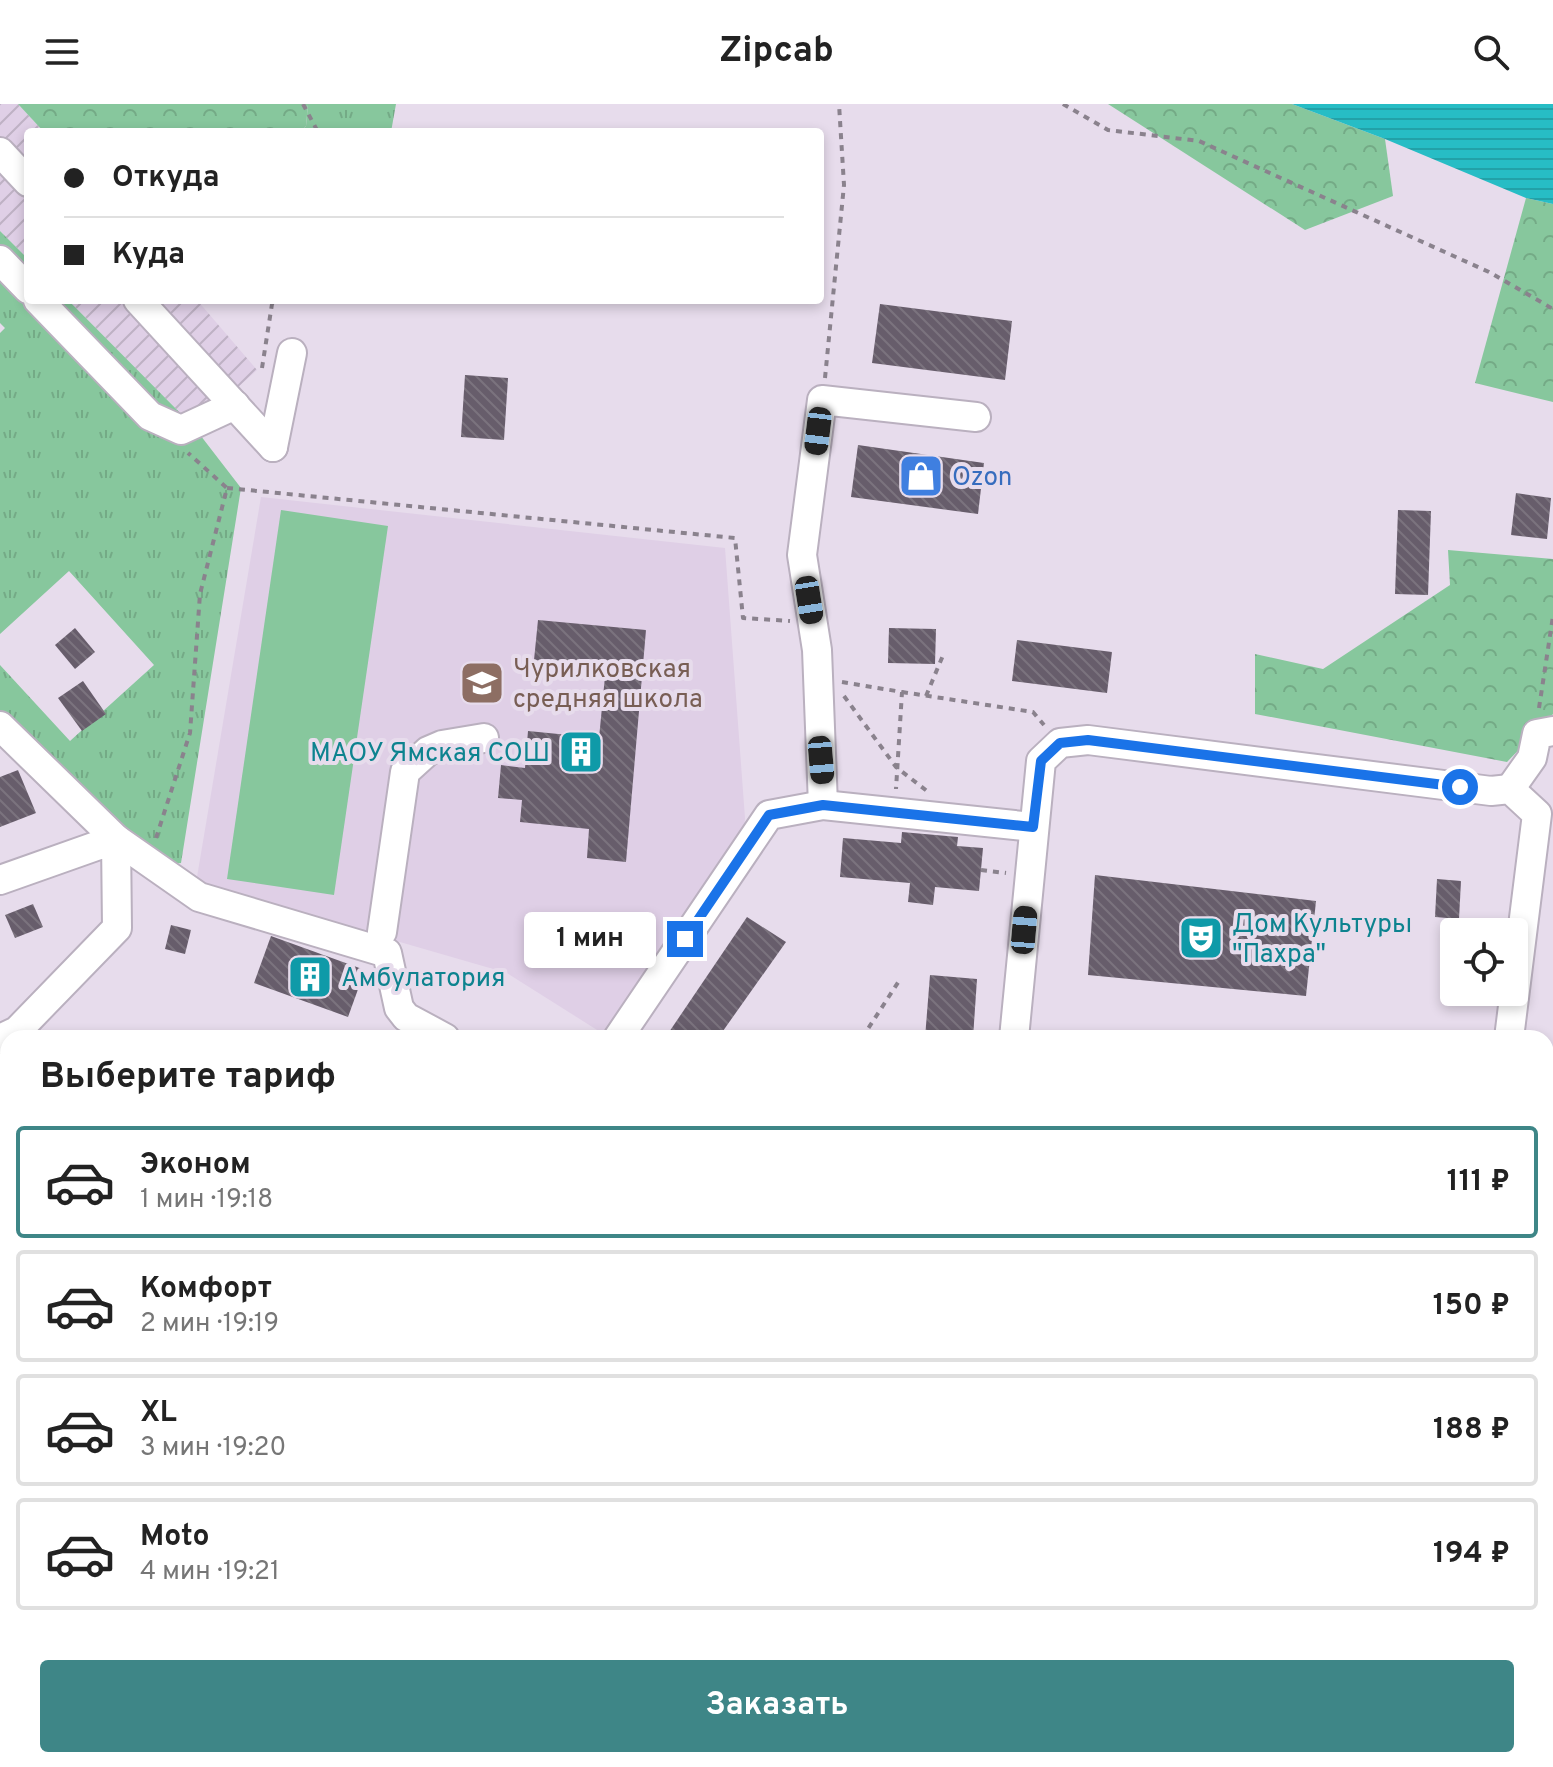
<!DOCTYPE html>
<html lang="ru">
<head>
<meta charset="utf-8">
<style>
	:root { --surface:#fff; --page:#f6f6f6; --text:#222; --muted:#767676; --line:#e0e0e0; --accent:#3e8687 }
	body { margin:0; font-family:Overpass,sans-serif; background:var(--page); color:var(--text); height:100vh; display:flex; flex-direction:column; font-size:30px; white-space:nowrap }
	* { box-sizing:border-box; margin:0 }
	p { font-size:26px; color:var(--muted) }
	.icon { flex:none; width:44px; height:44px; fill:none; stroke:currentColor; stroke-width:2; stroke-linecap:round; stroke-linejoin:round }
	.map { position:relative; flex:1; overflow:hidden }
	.sheet { position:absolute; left:0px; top:926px; width:1554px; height:738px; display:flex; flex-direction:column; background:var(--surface); border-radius:24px 24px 0 0; box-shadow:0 4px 12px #0003 }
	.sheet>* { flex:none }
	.hud { position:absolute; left:24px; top:24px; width:800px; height:176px; border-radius:8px; box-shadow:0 4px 12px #0003; display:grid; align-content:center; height:176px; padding:0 40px; background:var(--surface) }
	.controls { position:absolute; left:1440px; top:814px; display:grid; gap:16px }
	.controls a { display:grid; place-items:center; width:88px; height:88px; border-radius:8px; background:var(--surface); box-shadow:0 4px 12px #0003; font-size:40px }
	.end { position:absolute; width:36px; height:36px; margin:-18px; border:10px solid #1a73e8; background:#fff; box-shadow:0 0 0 4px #fff }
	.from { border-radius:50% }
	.bubble { position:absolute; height:56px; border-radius:8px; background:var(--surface); box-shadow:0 4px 12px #0003; font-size:26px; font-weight:700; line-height:56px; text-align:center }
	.car { position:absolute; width:24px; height:48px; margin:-24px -12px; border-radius:10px; box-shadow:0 0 6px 2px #0007; background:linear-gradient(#222 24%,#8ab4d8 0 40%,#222 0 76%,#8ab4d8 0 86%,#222 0) }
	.hud b { display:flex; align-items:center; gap:28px; height:76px; font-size:30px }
	.hud b+b { border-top:2px solid var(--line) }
	.hud i { width:20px; height:20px; background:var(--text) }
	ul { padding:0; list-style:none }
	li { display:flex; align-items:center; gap:24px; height:112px; margin:0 16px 12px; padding:0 24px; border:4px solid var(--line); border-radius:8px }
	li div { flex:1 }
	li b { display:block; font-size:30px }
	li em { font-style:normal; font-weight:700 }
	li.on { border-color:var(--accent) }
	li>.icon { width:72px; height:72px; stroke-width:1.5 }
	h2 { padding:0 40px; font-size:36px; line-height:96px }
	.button { display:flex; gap:16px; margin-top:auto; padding:16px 40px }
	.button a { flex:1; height:92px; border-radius:8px; background:var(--accent); color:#fff; font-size:32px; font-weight:700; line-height:92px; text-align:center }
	header { display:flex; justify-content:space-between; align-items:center; height:104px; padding:0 40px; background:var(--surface); font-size:36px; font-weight:700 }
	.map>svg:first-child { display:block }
</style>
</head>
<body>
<header><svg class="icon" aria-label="menu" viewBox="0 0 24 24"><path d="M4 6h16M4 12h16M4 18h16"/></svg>Zipcab<svg class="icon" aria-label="search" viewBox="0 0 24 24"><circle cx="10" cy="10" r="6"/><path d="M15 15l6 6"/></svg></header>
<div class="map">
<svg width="1553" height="1663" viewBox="0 0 1553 1663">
	<defs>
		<pattern id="industrial-furrows" width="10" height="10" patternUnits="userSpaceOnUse" patternTransform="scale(2)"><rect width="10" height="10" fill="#dfcfe6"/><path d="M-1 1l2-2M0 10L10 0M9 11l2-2" fill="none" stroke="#beb1c4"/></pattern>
		<pattern id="grass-tufts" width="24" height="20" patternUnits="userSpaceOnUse" patternTransform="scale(2)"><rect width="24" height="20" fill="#87c79d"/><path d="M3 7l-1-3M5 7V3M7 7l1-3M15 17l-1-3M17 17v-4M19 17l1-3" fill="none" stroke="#74aa86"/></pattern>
		<pattern id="forest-crowns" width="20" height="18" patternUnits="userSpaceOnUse" patternTransform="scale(2)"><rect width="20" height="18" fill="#87c79d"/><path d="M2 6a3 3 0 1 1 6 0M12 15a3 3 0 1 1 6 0" fill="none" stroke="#74aa86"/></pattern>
		<pattern id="water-rules" width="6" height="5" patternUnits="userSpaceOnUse" patternTransform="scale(2)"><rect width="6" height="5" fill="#27bdc5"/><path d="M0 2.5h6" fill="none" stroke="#22a1a8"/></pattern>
		<pattern id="building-back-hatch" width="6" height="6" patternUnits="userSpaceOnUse" patternTransform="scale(2)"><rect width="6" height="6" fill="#675d6b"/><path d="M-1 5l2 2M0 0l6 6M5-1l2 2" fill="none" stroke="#7b737e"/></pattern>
	</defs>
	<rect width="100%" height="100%" fill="#e7dcec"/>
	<!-- built -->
	<polygon fill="#dfcfe6" points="261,393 725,444 745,714 744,728 605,931 507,869 196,779"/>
	<!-- industrial -->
	<g fill="url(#industrial-furrows)">
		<polygon points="0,0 18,0 44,28 28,28 28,155 0,127"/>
		<polygon points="68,196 197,196 257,266 194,323"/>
	</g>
	<!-- grass -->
	<g fill="url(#grass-tufts)">
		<polygon points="308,0 396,0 391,28 301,28 306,22"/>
		<polygon points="0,127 28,155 28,196 68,196 194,323 241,384 181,759 135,765 0,628 0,561 70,637 154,561 69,467 0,530 0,229 5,224 0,219"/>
	</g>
	<!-- forest -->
	<g fill="url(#forest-crowns)">
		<polygon points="18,0 308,0 306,22 301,28 44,28"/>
		<polygon points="1108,0 1292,0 1385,35 1393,92 1305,126"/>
		<polygon points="1526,94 1553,100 1553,298 1475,279"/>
		<polygon points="1448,446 1553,455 1553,610 1507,658 1255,610 1255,550 1323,565 1450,481"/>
	</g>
	<!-- pitch -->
	<polygon fill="#87c79d" points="281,406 388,422 334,791 227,775"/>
	<!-- water -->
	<polygon fill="url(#water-rules)" points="1292,0 1553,0 1553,100 1526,94 1385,35"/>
	<!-- building -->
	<g fill="url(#building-back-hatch)">
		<polygon points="880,200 1012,217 1005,276 872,259"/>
		<polygon points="465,271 508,274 504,336 461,333"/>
		<polygon points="858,341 984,359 978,410 851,393"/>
		<polygon points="1516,389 1551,394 1547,435 1511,431"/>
		<polygon points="1398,406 1431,407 1428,491 1395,490"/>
		<polygon points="538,516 646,526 626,758 587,754 589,725 520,718 522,696 498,694 501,661 525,664 528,627 599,634 606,562 534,556"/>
		<polygon points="75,524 95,548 75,565 55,541"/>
		<polygon points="889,524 936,525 935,560 888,559"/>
		<polygon points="1017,536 1112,548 1107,589 1012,577"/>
		<polygon points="83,577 106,610 82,627 58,594"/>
		<polygon points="18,666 36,709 0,723 0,673"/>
		<polygon points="902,728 958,733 957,742 983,744 979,787 935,783 933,801 908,798 910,779 840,773 843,734 901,739"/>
		<polygon points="1095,771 1316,797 1306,892 1088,871"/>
		<polygon points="1437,775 1461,777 1459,815 1435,813"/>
		<polygon points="33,800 43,823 15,834 5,811"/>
		<polygon points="747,813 786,838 718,934 665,934"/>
		<polygon points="171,821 191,826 185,850 165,845"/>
		<polygon points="271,832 365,866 348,913 254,879"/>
		<polygon points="930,871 977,875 973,934 925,934"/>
	</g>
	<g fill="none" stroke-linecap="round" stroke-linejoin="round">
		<!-- minor casing -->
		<g stroke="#bab0bf" stroke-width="32">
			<g id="minor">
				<polyline points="0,48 28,78"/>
				<polyline points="0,156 28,185"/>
				<polyline points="38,196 150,312 181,326 235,301"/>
				<polyline points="138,196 273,343"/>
				<polyline points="273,343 292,249"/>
				<polyline points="0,622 116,735 199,793 387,849 399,904 406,913 445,934"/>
				<polyline points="1510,685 1532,654 1537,630 1553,627"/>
				<polyline points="823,701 817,546 802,451 822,296 976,313"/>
				<polyline points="0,776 116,735 117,824 17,927 0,935"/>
				<polyline points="382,828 405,668 428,647 442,641 484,634"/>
				<polyline points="618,934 769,711 823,701 1033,723"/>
				<polyline points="1014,934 1041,657 1060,639 1088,636 1491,687 1510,685 1537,710 1509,934"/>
				<polyline points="1546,978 1553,979"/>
				<polyline points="0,1377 8,1375"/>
				<polyline points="1546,1634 1553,1625"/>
				<polyline points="132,1656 135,1663"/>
				<polyline points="948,1663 949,1656"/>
				<polyline points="1422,1663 1423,1656"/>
				<polyline points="1523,1663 1529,1656"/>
			</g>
		</g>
		<!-- path -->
		<g stroke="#8a828d" stroke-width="4" stroke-dasharray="6 6" stroke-linecap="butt">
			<polyline points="303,0 318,28"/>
			<polyline points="1063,0 1108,26 1199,37 1489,168 1553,205"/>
			<polyline points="262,264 272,200 276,196"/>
			<polyline points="825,274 844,81 839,0"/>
			<polyline points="227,384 735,434 743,514 790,517"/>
			<polyline points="842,578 902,588 896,685"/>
			<polyline points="902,588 1033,608 1044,621"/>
			<polyline points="844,592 896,663 927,687"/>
			<polyline points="926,592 944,549"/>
			<polyline points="1539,604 1553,512"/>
			<polyline points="156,734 190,629 200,490 227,384 188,349"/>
			<polyline points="981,766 1006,769"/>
			<polyline points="862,934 899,877"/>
			<polyline points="429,1663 431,1656"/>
		</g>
		<!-- minor -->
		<use href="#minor" stroke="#fff" stroke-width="28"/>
	</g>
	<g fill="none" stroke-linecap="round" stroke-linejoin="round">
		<!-- route -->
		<polyline stroke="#1a73e8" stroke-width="10" points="685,835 769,711 823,701 1033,723 1041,657 1060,639 1088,636 1460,683"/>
	</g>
	<!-- icons -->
	<defs>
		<g id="shop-square" transform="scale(2.3)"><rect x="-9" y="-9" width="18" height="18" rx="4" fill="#3f7fe0" stroke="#e7dcec"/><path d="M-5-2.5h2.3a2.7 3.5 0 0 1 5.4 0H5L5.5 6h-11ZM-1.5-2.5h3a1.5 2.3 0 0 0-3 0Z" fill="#fff"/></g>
		<g id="school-square" transform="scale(2.3)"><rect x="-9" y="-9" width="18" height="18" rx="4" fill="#8d6e63" stroke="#e7dcec"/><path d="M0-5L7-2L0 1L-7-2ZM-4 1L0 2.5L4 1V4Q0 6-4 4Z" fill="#fff"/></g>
		<g id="building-square" transform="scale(2.3)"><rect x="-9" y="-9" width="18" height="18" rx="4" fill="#0f9aa8" stroke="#e7dcec"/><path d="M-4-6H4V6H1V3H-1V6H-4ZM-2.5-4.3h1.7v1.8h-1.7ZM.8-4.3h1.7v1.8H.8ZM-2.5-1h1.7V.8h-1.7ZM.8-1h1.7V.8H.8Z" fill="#fff"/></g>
		<g id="theatre-square" transform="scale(2.3)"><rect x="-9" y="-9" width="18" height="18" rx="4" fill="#0f9aa8" stroke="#e7dcec"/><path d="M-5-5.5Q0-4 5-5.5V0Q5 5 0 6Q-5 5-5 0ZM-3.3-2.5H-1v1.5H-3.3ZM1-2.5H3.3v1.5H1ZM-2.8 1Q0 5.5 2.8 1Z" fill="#fff"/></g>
	</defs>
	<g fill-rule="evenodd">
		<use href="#shop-square" x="921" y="372"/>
		<use href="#school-square" x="482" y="579"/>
		<use href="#building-square" x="581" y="648"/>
		<use href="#theatre-square" x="1201" y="834"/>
		<use href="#building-square" x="310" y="873"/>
	</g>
	<g text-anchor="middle" stroke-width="8" stroke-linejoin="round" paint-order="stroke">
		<!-- shop labels -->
		<g font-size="26" fill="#366cbe" stroke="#e7dcec" text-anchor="start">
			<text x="952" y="381">Ozon</text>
		</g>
		<!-- education labels -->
		<g font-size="26" fill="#785e54" stroke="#e7dcec" text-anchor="start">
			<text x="513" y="573">Чурилковская<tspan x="513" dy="30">средняя школа</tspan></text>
		</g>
		<!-- culture labels -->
		<g font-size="26" fill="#0d838f" stroke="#e7dcec" text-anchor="start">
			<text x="550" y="657" text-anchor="end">МАОУ Ямская СОШ</text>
			<text x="1232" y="828">Дом Культуры<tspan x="1232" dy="30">"Пахра"</tspan></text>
			<text x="341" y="882">Амбулатория</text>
		</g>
	</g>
</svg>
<div class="controls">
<a><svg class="icon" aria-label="locate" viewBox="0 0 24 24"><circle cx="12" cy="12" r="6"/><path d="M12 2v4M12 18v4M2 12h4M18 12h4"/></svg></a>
</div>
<i class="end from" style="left:1460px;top:683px"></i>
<i class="end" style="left:685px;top:835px"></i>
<div class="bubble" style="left:524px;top:808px;width:132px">1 мин</div>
<i class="car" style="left:818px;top:327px;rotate:187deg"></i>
<i class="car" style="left:809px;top:496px;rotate:171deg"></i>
<i class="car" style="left:821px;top:656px;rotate:175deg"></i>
<i class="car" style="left:1024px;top:826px;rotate:5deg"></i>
<div class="hud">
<b><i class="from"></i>Откуда</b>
<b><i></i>Куда</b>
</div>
<section class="sheet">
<h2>Выберите тариф</h2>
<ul>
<li class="on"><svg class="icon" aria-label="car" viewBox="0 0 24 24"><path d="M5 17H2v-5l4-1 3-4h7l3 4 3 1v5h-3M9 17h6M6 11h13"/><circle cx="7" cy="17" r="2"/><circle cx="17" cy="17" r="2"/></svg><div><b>Эконом</b><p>1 мин · 19:18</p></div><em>111 ₽</em></li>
<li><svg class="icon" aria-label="car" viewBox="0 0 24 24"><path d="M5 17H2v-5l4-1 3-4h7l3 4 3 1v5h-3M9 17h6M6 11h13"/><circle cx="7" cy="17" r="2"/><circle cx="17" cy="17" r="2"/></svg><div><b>Комфорт</b><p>2 мин · 19:19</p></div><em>150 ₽</em></li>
<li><svg class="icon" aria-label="car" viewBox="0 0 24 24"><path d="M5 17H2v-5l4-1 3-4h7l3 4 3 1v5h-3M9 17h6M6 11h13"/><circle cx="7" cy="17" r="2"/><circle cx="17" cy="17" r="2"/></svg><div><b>XL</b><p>3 мин · 19:20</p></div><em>188 ₽</em></li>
<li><svg class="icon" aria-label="car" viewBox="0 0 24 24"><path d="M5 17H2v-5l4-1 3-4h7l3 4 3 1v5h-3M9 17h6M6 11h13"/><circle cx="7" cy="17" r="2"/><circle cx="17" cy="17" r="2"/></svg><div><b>Moto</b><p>4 мин · 19:21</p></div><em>194 ₽</em></li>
</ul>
<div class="button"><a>Заказать</a></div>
</section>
</div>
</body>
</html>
